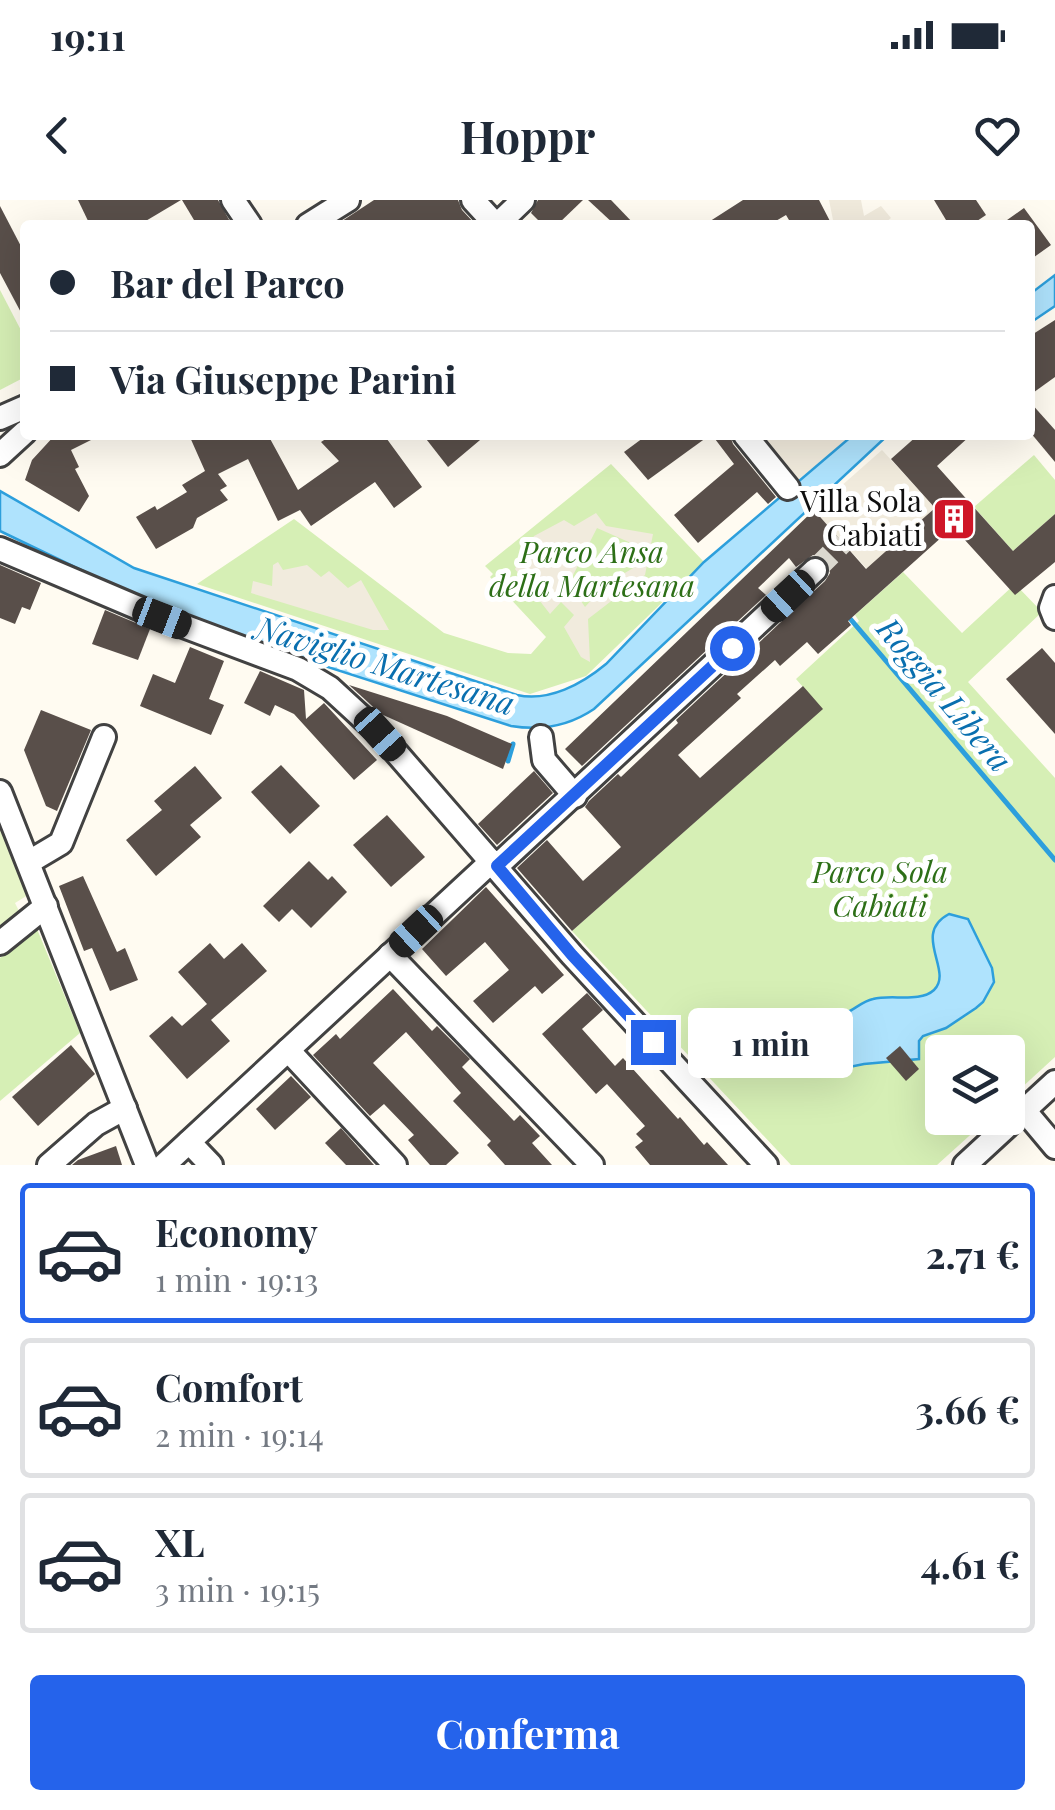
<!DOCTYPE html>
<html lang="it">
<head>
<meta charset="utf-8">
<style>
	:root { --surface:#fff; --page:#f6f6f7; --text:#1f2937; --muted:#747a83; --line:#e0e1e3; --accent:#2563eb }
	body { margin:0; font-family:"Playfair Display",serif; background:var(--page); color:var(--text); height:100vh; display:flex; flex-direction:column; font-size:38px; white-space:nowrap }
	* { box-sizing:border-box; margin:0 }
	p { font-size:32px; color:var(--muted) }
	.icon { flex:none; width:55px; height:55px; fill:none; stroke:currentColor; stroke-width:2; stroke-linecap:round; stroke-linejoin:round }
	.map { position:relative; height:965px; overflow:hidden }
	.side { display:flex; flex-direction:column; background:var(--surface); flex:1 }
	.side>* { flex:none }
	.hud { position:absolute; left:20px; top:20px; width:1015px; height:220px; border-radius:10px; box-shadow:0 10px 40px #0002; display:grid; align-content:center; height:220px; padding:0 30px; background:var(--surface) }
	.tools { position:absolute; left:925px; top:835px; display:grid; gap:20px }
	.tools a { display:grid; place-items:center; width:100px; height:100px; border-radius:10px; background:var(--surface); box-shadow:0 10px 40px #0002; font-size:50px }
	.end { position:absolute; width:45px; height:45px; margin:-22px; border:12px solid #2563eb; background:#fff; box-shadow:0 0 0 5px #fff }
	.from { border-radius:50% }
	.bubble { position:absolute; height:70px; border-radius:10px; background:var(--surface); box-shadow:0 10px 40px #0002; font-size:32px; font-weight:700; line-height:70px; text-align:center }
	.car { position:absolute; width:30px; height:60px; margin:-30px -15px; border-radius:12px; box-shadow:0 0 8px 2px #0007; background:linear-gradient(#222 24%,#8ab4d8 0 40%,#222 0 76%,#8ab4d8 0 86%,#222 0) }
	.hud b { display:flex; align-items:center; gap:35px; height:95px; font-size:38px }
	.hud b+b { border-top:2px solid var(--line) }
	.hud i { width:25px; height:25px; background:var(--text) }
	ul { padding:18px 0 0; list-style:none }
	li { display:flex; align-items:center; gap:30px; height:140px; margin:0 20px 15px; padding:0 10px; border:5px solid var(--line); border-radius:10px }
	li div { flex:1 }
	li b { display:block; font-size:38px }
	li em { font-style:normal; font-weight:700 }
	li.on { border-color:var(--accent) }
	li>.icon { width:90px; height:90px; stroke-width:1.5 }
	.action { display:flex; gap:20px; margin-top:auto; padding:20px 30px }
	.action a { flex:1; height:115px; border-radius:10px; background:var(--accent); color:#fff; font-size:40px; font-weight:700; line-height:115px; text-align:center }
	.status { display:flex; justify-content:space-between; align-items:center; height:70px; padding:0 50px; background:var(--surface); direction:ltr }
	.status svg { height:28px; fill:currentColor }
	header { display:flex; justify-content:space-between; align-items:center; height:130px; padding:0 30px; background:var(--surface); font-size:45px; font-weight:700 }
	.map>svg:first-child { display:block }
</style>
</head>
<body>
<div class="status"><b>19:11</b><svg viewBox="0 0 49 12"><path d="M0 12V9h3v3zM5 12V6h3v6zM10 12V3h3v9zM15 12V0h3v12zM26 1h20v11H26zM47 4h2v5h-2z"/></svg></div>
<header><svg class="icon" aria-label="back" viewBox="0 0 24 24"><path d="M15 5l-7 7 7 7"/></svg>Hoppr<svg class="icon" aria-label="heart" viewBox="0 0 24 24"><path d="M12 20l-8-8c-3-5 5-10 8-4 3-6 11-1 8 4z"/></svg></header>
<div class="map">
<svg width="1055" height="965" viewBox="0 0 1055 965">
	<rect width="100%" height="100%" fill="#fffbf1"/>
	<!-- green -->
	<g fill="#d6efb5">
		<polygon points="0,90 25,138 25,177 0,190"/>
		<polygon points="1034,255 1055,280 1055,314 1013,351 974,307"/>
		<polygon points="611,264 704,362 586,476 530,494 197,384 294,319 444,433 508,453 531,454 546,437 490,377 493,374 485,366"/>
		<polygon points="903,372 962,433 1015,384 1042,412 968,482 1055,578 1055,857 1008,900 1008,852 942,852 942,918 989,918 937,965 791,965 572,731 822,509 796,479 859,421 855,415"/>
		<polygon points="37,729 80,833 0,901 0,758"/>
	</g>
	<!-- pitch -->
	<polygon fill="#e7f5c8" points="0,629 28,695 15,703 22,717 0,734"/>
	<!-- plaza -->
	<g fill="#f1ebdd" fill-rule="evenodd">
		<polygon points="829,0 861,0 864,16 881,6 891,18 882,25 834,25"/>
		<polygon points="745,235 853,235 788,288"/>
		<polygon points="882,250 935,308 867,369 814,310"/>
		<path d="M596,313L606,326L653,334L645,375L588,419L590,462L581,457L564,427L574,415L561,402L550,414L515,369L534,336L564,320L574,326ZM597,328L640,347L635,367L606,384L585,407L569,383Z"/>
		<polygon points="278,362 283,370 307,365 321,377 329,371 348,388 361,380 389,430 373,430 251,393 253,381 272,386 273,365"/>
	</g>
	<!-- water -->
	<g fill="#afe3fd" stroke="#2d9fdc" stroke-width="2.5">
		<polygon points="1055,75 1055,106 1030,123 1030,94"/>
		<path d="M853,235H888L594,509C569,526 541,531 511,526L191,423L0,331V291L134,368L517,495C549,502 582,484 606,464L704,362Z"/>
		<path d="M949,714L968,719L992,768L994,782L983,802L976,808L946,828L923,836L919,841V859L864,864L825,872L810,862L805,849L810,827C821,821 834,819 846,813C855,809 863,801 873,799C891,794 920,803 934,790C954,771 911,734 949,714Z"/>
	</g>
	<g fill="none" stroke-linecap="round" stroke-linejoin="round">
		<!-- stream -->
		<g stroke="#2d9fdc" stroke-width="5">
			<polyline points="847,415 1055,660"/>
			<polyline points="508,561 513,544"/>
		</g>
	</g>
	<!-- building -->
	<g fill="#594f4a">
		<polygon points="78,0 181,0 139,25 90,25"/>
		<polygon points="182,0 218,0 232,25 197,25"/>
		<polygon points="374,0 458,0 462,10 476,25 336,25"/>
		<polygon points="538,0 583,0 557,25 543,25 531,13"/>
		<polygon points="588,0 611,0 635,25 615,25"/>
		<polygon points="743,0 819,0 832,25 792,25 786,15 769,25 704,25"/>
		<polygon points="934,0 976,0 986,15 971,25 949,25"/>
		<polygon points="0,6 25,54 25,120 0,73"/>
		<polygon points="1024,8 1051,45 1030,60 1030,25 1000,25"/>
		<polygon points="1055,120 1055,177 1030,195 1030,136"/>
		<polygon points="1030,202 1055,230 1055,262 1030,232"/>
		<polygon points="55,235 101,235 71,250 79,267 75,269 89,296 79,312 25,280 32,260"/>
		<polygon points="189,235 268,235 298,290 339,261 321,242 332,235 384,235 422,287 394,308 375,282 311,326 300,310 278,321 248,259 218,274 227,286 220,290 228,300 197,318 193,328 156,349 136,317 155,306 157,310 187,292 182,285 205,271"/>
		<polygon points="423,235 486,235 448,267"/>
		<polygon points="647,235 710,235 648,280 624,252"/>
		<polygon points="712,235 730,235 733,244 776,297 768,304 757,292 698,343 674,315 734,264"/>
		<polygon points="918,235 971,235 937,266 1013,351 1055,314 1055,362 1015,395 953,327 848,421 851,425 818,454 807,442 780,466 775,460 737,494 741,498 678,555 700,578 803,486 823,509 572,731 517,668 547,640 583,681 621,647 585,607 589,601 618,574 621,577 678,523 676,520 825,381 830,373 827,361 813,355 796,367 789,358 758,388 766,395 582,566 565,549 814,310 866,369 885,352 935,308 891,259"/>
		<polygon points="0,365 41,383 30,410 22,407 15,424 0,418"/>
		<polygon points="105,410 150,429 138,460 92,444"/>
		<polygon points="190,447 224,461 209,499 224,505 211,535 140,506 153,474 175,483"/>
		<polygon points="1042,448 1055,463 1055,534 1006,479"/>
		<polygon points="260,471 304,490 306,519 324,503 377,560 354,580 294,514 275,505 270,516 244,503"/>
		<polygon points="349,485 447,516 512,544 503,569 381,514"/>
		<polygon points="41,510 91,530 57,611 46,606 24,550"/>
		<polygon points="281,565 320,606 290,634 251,592"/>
		<polygon points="195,566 222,598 190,625 201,637 156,676 126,640 162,610 154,601"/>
		<polygon points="534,571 553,593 497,645 478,624"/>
		<polygon points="387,615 425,657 391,687 353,645"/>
		<polygon points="309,661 328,680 332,676 347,692 311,728 292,709 279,722 263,706"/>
		<polygon points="83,676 117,752 125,748 138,780 110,791 92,748 84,751 59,686"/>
		<polygon points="486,687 564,775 542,794 535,786 493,823 473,801 509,770 485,742 446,776 422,749"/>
		<polygon points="210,743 224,759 242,743 267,771 211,820 230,841 187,879 149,836 172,816 182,826 207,804 178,772"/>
		<polygon points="393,789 432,831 437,826 470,859 462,867 514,921 520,915 540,936 532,943 552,965 505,965 487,945 491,941 453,901 461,893 406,832 373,863 459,953 446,965 430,965 408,940 414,935 384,904 370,916 313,855 336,834 340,839"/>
		<polygon points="587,793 603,810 582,829 615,866 623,858 678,919 680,917 704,945 707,942 728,965 650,965 635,947 643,941 636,934 645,926 607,884 596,894 542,834"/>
		<polygon points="71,845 95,874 38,926 12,897"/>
		<polygon points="900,846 919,869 906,881 886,858"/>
		<polygon points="291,876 311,897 275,930 256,909"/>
		<polygon points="341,928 374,965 346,965 325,943"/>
		<polygon points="116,946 122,965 72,965 78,960"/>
	</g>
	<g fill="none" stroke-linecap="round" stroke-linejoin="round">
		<!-- minor-tunnel -->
		<polyline stroke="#dbd8cf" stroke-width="22" stroke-dasharray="22 11" stroke-linecap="butt" points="815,370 843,342"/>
		<!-- minor casing -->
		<g stroke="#424242" stroke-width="28">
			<g id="minor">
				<polyline points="233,0 250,25"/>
				<polyline points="473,0 496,25"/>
				<polyline points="308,25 348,0"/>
				<polyline points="497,25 523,0"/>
				<polyline points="0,218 25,207"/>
				<polyline points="745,235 788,288"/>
				<polyline points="0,255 25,232"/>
				<polyline points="0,349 162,418 298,469 330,488 380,534 572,755 766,965"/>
				<polyline points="1055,397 1051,408 1055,418"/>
				<polyline points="541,537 544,560 575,596"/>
				<polyline points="0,592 147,965"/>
				<polyline points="29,662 61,643 104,537"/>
				<polyline points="497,666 815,370"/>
				<polyline points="0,743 46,706"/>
				<polyline points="390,755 592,965"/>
				<polyline points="288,850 395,965"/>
				<polyline points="1024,910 1055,947"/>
				<polyline points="189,942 211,965"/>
				<polyline points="49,965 96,924 125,908"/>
				<polyline points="164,965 492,661"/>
				<polyline points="965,965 1055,882"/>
			</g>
		</g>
		<!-- minor -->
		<use href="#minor" stroke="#fff" stroke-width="22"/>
	</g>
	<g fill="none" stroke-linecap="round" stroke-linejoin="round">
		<!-- route -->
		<polyline stroke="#2563eb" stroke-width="12" points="653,842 572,755 497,666 732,448"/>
	</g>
	<!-- icons -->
	<defs>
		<g id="building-square" transform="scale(2.25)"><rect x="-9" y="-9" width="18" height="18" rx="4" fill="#cf1628" stroke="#fff"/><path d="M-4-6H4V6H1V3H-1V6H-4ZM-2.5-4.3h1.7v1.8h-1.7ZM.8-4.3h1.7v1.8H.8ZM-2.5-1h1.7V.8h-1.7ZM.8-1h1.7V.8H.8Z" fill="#fff"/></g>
	</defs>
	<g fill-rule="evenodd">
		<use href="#building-square" x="954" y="319"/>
	</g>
	<g text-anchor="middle" stroke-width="10" stroke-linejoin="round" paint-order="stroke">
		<!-- poi labels -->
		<g font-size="30" fill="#0f0f0f" stroke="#fff" text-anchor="end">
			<text x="922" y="312">Villa Sola<tspan x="922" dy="34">Cabiati</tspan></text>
		</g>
		<!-- park labels -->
		<g font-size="30" font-style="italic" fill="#2d6f17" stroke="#fff">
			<text x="592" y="363">Parco Ansa<tspan x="592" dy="34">della Martesana</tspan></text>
			<text x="880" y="683">Parco Sola<tspan x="880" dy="34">Cabiati</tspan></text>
		</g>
		<!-- water labels -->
		<g font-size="32" font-style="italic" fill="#096faf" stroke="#fff">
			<text transform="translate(385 466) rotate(17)" y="11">Naviglio Martesana</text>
			<text transform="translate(944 495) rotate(50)" y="11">Roggia Libera</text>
		</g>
	</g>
</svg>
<div class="tools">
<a><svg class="icon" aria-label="layers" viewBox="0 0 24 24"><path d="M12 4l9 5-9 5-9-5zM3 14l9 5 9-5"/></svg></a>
</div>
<i class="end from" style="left:732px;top:448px"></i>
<i class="end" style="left:653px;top:842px"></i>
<div class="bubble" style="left:688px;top:808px;width:165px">1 min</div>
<i class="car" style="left:788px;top:396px;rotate:227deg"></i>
<i class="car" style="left:162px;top:418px;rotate:111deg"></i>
<i class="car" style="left:380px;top:534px;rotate:138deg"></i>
<i class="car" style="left:416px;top:731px;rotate:227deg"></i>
<div class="hud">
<b><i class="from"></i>Bar del Parco</b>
<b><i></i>Via Giuseppe Parini</b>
</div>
</div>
<section class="side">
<ul>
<li class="on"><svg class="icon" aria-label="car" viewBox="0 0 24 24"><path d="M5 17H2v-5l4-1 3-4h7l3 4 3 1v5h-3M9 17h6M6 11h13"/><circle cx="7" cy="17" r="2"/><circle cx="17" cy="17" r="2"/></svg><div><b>Economy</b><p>1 min · 19:13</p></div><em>2.71 €</em></li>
<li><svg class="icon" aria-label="car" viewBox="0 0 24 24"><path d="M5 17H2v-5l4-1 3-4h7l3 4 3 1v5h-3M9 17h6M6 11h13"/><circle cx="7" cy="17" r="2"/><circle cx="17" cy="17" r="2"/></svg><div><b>Comfort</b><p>2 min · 19:14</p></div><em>3.66 €</em></li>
<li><svg class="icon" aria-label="car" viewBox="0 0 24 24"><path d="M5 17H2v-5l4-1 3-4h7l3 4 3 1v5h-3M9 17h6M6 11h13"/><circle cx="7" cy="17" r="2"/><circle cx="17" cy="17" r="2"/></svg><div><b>XL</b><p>3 min · 19:15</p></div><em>4.61 €</em></li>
</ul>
<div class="action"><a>Conferma</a></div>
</section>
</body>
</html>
